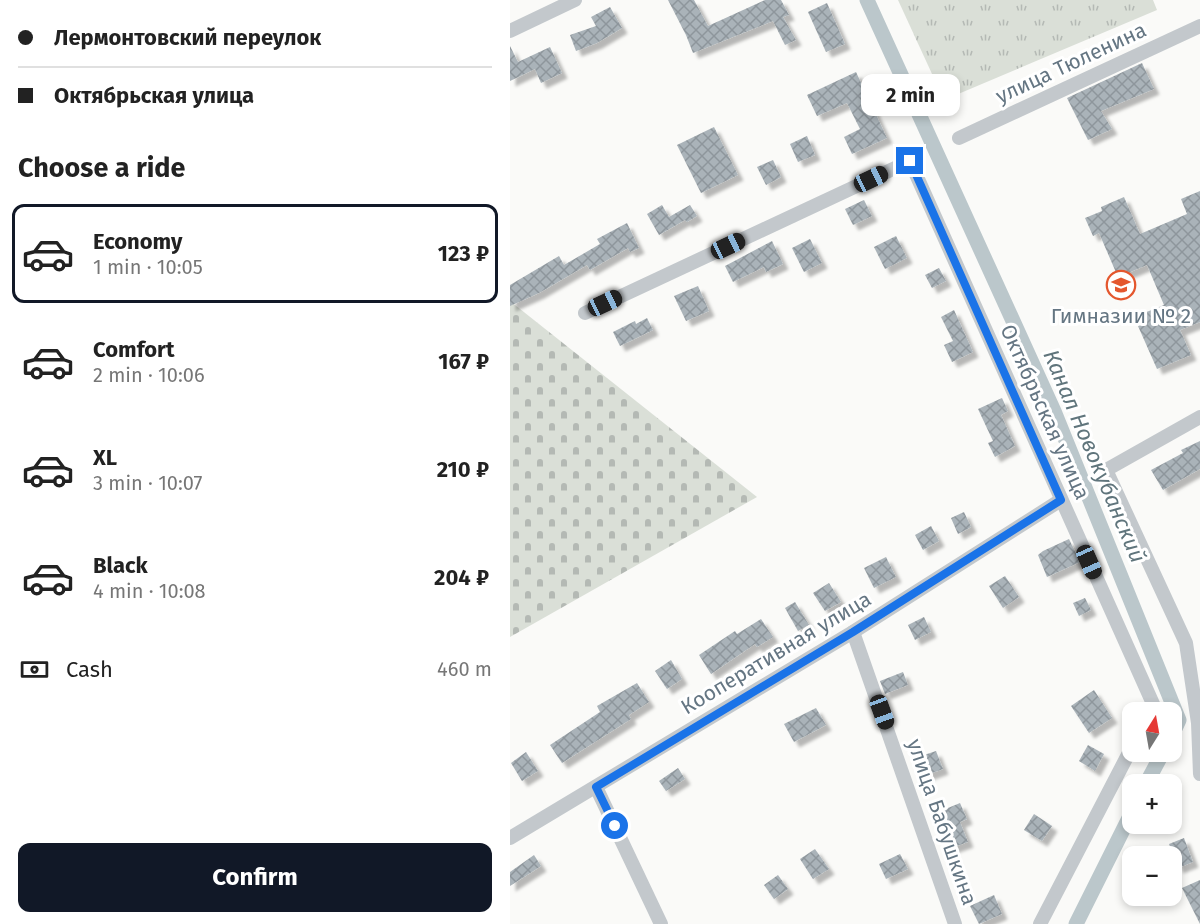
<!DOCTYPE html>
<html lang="en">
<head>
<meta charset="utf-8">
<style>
	:root { --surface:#fff; --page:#f2f2f2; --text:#222; --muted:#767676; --line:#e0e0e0; --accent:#111827 }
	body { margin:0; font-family:"Fira Sans",sans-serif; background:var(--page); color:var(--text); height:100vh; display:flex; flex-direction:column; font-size:22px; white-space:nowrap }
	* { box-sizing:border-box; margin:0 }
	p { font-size:20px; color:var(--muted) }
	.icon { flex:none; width:33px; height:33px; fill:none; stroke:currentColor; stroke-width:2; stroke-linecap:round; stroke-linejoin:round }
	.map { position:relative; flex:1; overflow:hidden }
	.sheet { display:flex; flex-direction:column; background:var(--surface); width:510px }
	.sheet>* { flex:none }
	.banner { display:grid; align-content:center; height:132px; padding:0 18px; background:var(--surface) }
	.needle { width:39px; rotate:11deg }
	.buttons { position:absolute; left:612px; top:702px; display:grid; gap:12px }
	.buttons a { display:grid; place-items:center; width:60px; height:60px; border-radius:12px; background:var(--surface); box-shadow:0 3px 9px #0003; font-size:30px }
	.end { position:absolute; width:27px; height:27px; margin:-14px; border:8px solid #1a73e8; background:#fff; box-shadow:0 0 0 3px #fff }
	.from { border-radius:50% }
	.bubble { position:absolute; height:42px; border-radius:12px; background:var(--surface); box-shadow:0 3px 9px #0003; font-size:20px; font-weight:700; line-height:42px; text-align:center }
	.car { position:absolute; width:18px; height:36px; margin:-18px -9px; border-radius:8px; box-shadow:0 0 4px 2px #0007; background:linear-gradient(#222 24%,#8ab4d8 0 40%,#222 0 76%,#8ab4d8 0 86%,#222 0) }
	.banner b { display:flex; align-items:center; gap:21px; height:57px; font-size:22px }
	.banner b+b { border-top:2px solid var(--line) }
	.banner i { width:15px; height:15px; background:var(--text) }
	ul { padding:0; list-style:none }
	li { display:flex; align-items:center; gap:18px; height:99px; margin:0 12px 9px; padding:0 6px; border:3px solid transparent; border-radius:12px }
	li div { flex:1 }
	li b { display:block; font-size:22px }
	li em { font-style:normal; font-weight:700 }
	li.on { border-color:var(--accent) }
	li>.icon { width:54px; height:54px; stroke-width:1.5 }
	h2 { padding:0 18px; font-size:27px; line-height:72px }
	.pay { display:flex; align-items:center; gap:15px; height:66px; padding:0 18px; font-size:22px }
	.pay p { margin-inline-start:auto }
	.primary-button { display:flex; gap:12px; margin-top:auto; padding:12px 18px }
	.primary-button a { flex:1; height:69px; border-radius:12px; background:var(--accent); color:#fff; font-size:24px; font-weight:700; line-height:69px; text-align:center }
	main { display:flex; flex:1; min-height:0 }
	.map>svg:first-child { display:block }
</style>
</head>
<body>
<main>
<section class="sheet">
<div class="banner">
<b><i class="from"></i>Лермонтовский переулок</b>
<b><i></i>Октябрьская улица</b>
</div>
<h2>Choose a ride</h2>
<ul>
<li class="on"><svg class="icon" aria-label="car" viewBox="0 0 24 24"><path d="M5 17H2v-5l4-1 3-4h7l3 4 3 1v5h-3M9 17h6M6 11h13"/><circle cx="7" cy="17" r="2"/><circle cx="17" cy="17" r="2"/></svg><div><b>Economy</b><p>1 min · 10:05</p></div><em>123 ₽</em></li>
<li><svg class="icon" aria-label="car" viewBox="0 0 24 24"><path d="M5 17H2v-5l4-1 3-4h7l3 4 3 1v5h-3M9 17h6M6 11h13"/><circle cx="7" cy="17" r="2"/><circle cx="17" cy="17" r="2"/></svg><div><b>Comfort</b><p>2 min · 10:06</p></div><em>167 ₽</em></li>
<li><svg class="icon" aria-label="car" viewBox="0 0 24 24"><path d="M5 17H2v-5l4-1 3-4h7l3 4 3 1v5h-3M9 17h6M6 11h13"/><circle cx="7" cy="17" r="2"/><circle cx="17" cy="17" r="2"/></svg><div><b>XL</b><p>3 min · 10:07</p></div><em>210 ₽</em></li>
<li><svg class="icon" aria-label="car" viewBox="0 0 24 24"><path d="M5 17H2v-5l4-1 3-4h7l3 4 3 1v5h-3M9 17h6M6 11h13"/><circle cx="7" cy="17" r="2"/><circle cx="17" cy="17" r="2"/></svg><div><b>Black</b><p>4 min · 10:08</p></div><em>204 ₽</em></li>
</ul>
<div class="pay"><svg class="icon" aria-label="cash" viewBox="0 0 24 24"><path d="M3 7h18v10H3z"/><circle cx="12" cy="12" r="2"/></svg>Cash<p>460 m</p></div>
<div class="primary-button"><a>Confirm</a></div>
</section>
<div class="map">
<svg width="690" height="924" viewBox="0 0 690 924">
	<defs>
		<pattern id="grass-tufts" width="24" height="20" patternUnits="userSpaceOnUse" patternTransform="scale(1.5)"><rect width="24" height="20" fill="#dadfd7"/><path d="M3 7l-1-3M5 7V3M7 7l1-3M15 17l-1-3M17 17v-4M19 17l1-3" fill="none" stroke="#b4b9b4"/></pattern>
		<pattern id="cemetery-stones" width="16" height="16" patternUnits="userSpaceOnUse" patternTransform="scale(1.5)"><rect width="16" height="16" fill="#dadfd7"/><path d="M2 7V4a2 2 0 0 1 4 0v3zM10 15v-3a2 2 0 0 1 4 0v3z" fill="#b4b9b4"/></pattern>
		<pattern id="building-cross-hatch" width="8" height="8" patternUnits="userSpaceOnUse" patternTransform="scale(1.5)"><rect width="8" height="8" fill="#aab3b9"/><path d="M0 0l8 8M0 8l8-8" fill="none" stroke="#8e969c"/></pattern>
		<filter id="shadow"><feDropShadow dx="5.5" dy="5.5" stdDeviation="1.5" flood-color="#0004"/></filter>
	</defs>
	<rect width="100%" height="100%" fill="#fafaf8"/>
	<!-- grass -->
	<polygon fill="url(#grass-tufts)" points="388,0 643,0 647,10 434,100"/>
	<!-- cemetery -->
	<polygon fill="url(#cemetery-stones)" points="0,301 247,497 0,637"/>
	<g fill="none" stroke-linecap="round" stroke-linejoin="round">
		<!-- canal -->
		<g stroke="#bbc7cb" stroke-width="15">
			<polyline points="357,0 544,411 669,720 662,735"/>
			<polyline points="636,784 653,752"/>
			<polyline points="566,924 622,812"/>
		</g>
	</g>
	<!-- building -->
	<g fill="url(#building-cross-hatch)" filter="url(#shadow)">
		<polygon points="158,0 184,0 198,26 255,0 271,0 279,15 273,17 286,40 275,45 263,21 183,53 176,35"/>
		<polygon points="317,3 335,44 316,52 298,12"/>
		<polygon points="100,7 112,28 87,43 66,51 60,35 86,26 81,17"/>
		<polygon points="0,46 8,62 40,47 52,73 31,83 25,69 0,81"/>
		<polygon points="632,63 644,89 591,111 602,129 578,140 557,98"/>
		<polygon points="346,72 377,138 342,154 334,137 350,129 337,103 307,116 297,95"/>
		<polygon points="204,127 228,175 191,193 167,145"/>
		<polygon points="297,136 305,155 288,162 280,144"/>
		<polygon points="263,160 271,177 256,185 247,167"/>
		<polygon points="690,191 690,322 670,330 681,355 647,369 624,317 654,305 637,265 608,277 589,233 583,236 575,218 592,211 591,207 614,197 630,234 677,214 671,199"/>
		<polygon points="354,200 362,216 343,225 335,209"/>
		<polygon points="152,205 159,217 180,205 187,216 177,222 175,220 149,235 137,214"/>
		<polygon points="117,223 129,248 120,252 118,248 80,270 77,265 29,293 0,306 0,285 49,256 54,265 90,244 87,239"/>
		<polygon points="386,236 397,258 375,269 364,247"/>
		<polygon points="300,239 312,263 294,272 282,248"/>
		<polygon points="262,241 273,264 256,272 254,267 223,282 215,266"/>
		<polygon points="429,268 436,281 422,288 415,275"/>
		<polygon points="188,286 199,311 176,321 164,296"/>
		<polygon points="444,310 463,352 442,362 434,345 443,341 431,317"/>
		<polygon points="137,318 143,330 110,346 103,332 125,321 126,324"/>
		<polygon points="492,398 498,411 491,415 505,446 485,457 478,443 483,441 468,409"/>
		<polygon points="690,441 690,469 653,490 641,470 673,453 671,450"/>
		<polygon points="454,512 461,527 448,534 441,518"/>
		<polygon points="421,526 429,541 413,550 405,535"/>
		<polygon points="559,539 570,562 537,577 528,555 533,551"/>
		<polygon points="376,557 386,577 364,588 354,568"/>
		<polygon points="495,576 509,597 493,608 479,586"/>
		<polygon points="319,583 331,602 315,611 303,593"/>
		<polygon points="575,598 581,610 569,616 563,603"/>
		<polygon points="285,602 299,625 288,631 275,608"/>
		<polygon points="414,617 421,632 405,640 398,625"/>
		<polygon points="251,619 263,637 247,647 245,644 201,674 189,655 225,631 227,634"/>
		<polygon points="161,660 172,679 157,689 145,671"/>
		<polygon points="393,672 398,685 375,694 370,681"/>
		<polygon points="127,683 139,702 119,715 121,719 52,763 40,745 90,712 87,706"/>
		<polygon points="584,690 602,718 579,733 561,706"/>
		<polygon points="306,708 316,725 284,742 274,724"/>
		<polygon points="578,745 594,754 585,771 569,761"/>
		<polygon points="426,751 433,769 417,775 411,756"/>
		<polygon points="16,752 28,771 12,781 1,763"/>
		<polygon points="168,768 175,779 156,791 149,781"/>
		<polygon points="450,803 457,819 450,822 458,842 436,850 430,834 441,830 433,810"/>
		<polygon points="524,814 542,826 532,841 514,830"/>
		<polygon points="674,838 683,862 668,868 659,844"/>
		<polygon points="305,849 319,869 303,879 290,859"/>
		<polygon points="390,854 398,869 376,879 369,864"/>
		<polygon points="24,855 31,866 0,886 0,872"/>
		<polygon points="268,875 278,889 264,899 254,885"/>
		<polygon points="690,880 690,924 672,888"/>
		<polygon points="484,895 492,914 469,924 460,906"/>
	</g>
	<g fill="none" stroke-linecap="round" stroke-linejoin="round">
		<!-- minor -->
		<g stroke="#c3c8cc" stroke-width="14">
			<polyline points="0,31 65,0"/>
			<polyline points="449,138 690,26"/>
			<polyline points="75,313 400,161 644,706 640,712"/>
			<polyline points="690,417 596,470 676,643 688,723 690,774"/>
			<polyline points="343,632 445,924"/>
			<polyline points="86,787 151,924"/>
			<polyline points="0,838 343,632 551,500"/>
			<polyline points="530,924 622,747"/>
		</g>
	</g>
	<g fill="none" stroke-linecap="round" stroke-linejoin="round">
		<!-- route -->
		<polyline stroke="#1a73e8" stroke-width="8" points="105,826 86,787 343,632 551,500 400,161"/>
	</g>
	<!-- icons -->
	<defs>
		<g id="school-ring" transform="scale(1.5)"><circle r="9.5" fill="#fff" stroke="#e4572e" stroke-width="1.5"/><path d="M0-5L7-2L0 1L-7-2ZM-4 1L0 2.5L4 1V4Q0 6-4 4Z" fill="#e4572e"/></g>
	</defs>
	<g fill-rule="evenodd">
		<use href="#school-ring" x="611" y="285"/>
	</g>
	<g text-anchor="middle" stroke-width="6" stroke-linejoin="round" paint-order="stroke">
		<!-- street labels -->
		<g font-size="21" fill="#657683" stroke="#fff">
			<text transform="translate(561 63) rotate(-25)" y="7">улица Тюленина</text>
			<text transform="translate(535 412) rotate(66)" y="7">Октябрьская улица</text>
			<text transform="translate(266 653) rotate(-31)" y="7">Кооперативная улица</text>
			<text transform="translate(432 822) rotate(71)" y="7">улица Бабушкина</text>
		</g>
		<!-- poi labels -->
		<g font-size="21" fill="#657683" stroke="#fff">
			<text x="611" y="323">Гимназии № 2</text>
		</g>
		<!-- water labels -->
		<g font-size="22" font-style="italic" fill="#60757c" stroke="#fff">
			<text transform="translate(585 456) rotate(67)" y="8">Канал Новокубанский</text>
		</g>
	</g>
</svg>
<div class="buttons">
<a><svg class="needle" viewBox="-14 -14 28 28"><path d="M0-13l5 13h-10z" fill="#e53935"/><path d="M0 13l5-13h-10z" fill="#767676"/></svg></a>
<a>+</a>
<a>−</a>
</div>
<i class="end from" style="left:105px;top:826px"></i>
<i class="end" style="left:400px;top:161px"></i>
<div class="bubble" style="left:351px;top:74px;width:99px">2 min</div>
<i class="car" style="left:361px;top:179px;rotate:65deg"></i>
<i class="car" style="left:218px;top:246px;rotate:65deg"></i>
<i class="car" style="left:95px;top:303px;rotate:65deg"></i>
<i class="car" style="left:579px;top:562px;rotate:156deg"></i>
<i class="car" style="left:372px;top:712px;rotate:160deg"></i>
</div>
</main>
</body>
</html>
